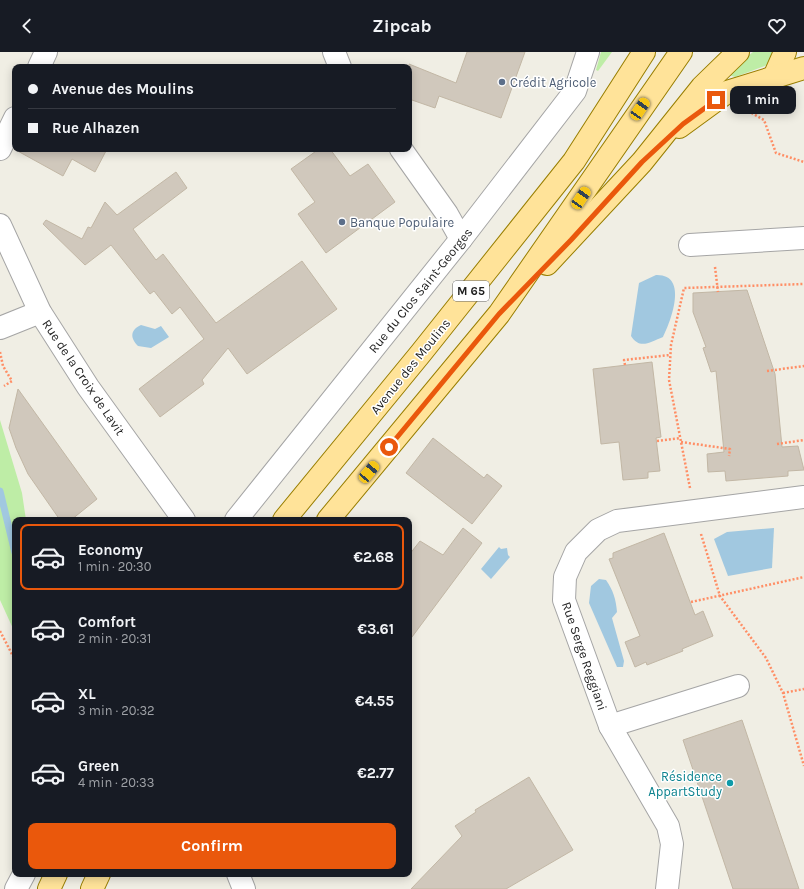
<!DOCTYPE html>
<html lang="en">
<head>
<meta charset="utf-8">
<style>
	:root { --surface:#171b24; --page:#20242c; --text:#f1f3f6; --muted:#9ea1a6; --line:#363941; --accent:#ea580c }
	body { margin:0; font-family:Karla,sans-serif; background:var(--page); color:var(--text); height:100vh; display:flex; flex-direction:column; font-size:15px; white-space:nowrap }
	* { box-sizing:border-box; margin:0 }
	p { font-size:13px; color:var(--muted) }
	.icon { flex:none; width:22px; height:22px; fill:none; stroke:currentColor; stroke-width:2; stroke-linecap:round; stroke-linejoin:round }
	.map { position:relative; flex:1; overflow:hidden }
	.sheet { position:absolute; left:12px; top:465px; width:400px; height:360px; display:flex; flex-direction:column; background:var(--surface); border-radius:8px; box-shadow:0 2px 10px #0003 }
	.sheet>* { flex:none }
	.hud { position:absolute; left:12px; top:12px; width:400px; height:88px; border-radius:8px; box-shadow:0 2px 10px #0003; display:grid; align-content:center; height:88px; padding:0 16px; background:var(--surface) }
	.end { position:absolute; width:18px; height:18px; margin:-9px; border:5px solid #ea580c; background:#fff; box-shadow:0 0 0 2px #fff }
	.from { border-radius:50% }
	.bubble { position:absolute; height:28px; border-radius:8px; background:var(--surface); box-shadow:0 2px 10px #0003; font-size:13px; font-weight:700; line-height:28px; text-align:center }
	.car { position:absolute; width:12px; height:24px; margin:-12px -6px; border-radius:5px; box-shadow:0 0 3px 1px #0007; background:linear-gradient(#f5c518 24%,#345 0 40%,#f5c518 0 76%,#345 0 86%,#f5c518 0) }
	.hud b { display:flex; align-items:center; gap:14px; height:38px; font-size:15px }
	.hud b+b { border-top:1px solid var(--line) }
	.hud i { width:10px; height:10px; background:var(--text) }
	ul { padding:7px 0 0; list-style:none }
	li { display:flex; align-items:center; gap:12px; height:66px; margin:0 8px 6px; padding:0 8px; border:2px solid transparent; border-radius:8px }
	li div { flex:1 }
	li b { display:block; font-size:15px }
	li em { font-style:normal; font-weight:700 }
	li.on { border-color:var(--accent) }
	li>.icon { width:36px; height:36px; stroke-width:1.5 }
	.primary-button { display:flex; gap:8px; margin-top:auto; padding:8px 16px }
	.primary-button a { flex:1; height:46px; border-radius:8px; background:var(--accent); color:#fff; font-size:16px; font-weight:700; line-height:46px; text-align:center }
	header { display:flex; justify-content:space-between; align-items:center; height:52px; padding:0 16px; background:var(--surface); font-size:18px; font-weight:700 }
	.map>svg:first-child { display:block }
</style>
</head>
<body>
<header><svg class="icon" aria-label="back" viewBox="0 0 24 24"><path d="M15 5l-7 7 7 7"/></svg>Zipcab<svg class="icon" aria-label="heart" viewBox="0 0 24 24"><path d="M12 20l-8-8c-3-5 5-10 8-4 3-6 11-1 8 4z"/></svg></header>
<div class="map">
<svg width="804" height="837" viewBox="0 0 804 837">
	<rect width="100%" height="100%" fill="#f0eee4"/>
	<!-- grass -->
	<g fill="#beeda6">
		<polygon points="601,0 612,0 598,19 596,18"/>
		<polygon points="753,0 774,0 770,12 735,25 726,22"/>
		<polygon points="0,368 22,441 26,468 15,468 15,581 0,548"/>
	</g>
	<!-- water -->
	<g fill="#a1c8e0">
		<path d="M656,223C689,222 671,269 663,285C650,290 640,298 631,284L639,231Z"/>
		<path d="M141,273L155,277L161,274L169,285L151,296L138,294C130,286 130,278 141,273Z"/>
		<polygon points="774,476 772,516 728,524 714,487 727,480"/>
		<polygon points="499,495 501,497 507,496 508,503 510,505 491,527 481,517"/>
		<path d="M599,527L606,528C613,538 616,547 617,560L612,566L624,609L623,615H617L589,551L591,534Z"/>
	</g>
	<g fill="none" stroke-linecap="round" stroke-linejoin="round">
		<!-- stream -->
		<polyline stroke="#a1c8e0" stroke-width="7" points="0,439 15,501"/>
	</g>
	<!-- building -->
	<g fill="#d0c8bc" stroke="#c2b7a5">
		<polygon points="467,0 525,0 501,66 439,44 435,56 409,47 409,12 456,31"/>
		<polygon points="14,97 107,97 95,120 72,107 63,124"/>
		<polygon points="319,97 330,97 350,124 368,112 395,150 326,201 298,162 315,150 291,117"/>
		<polygon points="176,120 187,136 133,177 156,208 163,202 216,271 302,209 337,257 247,322 228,296 202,328 204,332 160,365 139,337 204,287 180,255 172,262 154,239 150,242 111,193 85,213 43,172 46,168 82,187 88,175 91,176 105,150 117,163"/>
		<polygon points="747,238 775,322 782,395 798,394 804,418 788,419 788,424 726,429 725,419 708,420 707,402 724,400 716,319 711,320 703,296 706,295 693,260 693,241"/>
		<polygon points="652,310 661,385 656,386 660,419 648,420 648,426 623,428 619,390 601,392 593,317"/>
		<polygon points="18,337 97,447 71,468 60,468 28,422 16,396 9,376"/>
		<polygon points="433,386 484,426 487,422 502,434 472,472 406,421"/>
		<polygon points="463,476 482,491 409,589 409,503 420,489 443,503"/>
		<polygon points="664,481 695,563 703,559 713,584 682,597 683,599 647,613 646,610 635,615 625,590 640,584 609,507 613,506 613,501"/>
		<polygon points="742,668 780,781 799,837 733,837 683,688"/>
		<polygon points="529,725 573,798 506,837 411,837 462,784 455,774 476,760 475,758"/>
	</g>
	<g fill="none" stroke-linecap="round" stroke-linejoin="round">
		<!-- street casing -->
		<g stroke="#a5a5a5" stroke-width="24">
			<g id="street">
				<polyline points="334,0 340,15"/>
				<polyline points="39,15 46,0"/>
				<polyline points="0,97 15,66"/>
				<polyline points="401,97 447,162 461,187"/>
				<polyline points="0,173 40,260 88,335 184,468"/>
				<polyline points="690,193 804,186"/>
				<polyline points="0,276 40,260"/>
				<polyline points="236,468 461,187 575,39 588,0"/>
				<polyline points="610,674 738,634"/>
				<polyline points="238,822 244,837"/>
				<polyline points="16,837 24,822"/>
				<polyline points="667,837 672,792 668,774 610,674 564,548 565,525 576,500 598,478 617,469 804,445"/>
			</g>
		</g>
		<!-- primary casing -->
		<g stroke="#987e00" stroke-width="24">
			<g id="primary">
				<polyline points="774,25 785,0"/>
				<polyline points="679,75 727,40 804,16"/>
				<polyline points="547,212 642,110 702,35 738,0"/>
				<polyline points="284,468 421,301 574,109 644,0"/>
				<polyline points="328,468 499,262 681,0"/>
				<polyline points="49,837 56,822"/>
				<polyline points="92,837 99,822"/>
			</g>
		</g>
		<!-- path -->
		<g stroke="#ff8e65" stroke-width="2.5" stroke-dasharray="2 2" stroke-linecap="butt">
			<polyline points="748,59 764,68 776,101 804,110"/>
			<polyline points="715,215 718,240"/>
			<polyline points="0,300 3,314 12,329 4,334"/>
			<polyline points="625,313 624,308 670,303"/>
			<polyline points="767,319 804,314"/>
			<polyline points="657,389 680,386"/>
			<polyline points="681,390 730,397 729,404"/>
			<polyline points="777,392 804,388"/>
			<polyline points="690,436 669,328 671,293 684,236 804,232"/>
			<polyline points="701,482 720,544 766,606 783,641 804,714"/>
			<polyline points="691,550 804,525"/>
			<polyline points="0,579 15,608"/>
			<polyline points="783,641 804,637"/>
		</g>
		<!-- street -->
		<use href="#street" stroke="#fff" stroke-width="22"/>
		<!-- primary -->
		<use href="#primary" stroke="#ffe399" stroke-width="22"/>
	</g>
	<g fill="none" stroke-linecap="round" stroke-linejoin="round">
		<!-- route -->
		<polyline stroke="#ea580c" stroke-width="5" points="389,395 499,262 571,188 642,110 683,72 716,48"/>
	</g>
	<!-- markers -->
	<g fill="#5c6f8a" stroke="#fff" stroke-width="1.5">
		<circle cx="502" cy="30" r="4"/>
		<circle cx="342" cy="170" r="4"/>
	</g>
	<circle fill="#0f9aa8" stroke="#fff" stroke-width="1.5" cx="730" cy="731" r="4"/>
	<g text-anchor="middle" stroke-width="3" stroke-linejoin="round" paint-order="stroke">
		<!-- shield labels -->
		<rect fill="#fff" stroke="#626262" stroke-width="1" x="453" y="229" width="36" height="20" rx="3"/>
		<g font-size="12" font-weight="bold" fill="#1e1e1e">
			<text x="471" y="243">M 65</text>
		</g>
		<!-- service labels -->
		<g font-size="13" fill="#4e5e75" stroke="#fff" text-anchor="start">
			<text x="510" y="35">Crédit Agricole</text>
			<text x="350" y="175">Banque Populaire</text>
		</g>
		<!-- street labels -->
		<g font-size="13" fill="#1e1e1e" stroke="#fff">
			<text transform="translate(420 238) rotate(-51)" y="5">Rue du Clos Saint-Georges</text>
			<text transform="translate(410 314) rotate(-51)" y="5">Avenue des Moulins</text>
			<text transform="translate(84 325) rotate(56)" y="5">Rue de la Croix de Lavit</text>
			<text transform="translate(585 604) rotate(71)" y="5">Rue Serge Reggiani</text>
		</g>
		<!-- culture labels -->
		<g font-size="13" fill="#0d838f" stroke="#fff" text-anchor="end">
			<text x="722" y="729">Résidence<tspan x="722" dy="15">AppartStudy</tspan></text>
		</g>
	</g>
</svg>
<i class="end from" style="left:389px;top:395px"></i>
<i class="end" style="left:716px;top:48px"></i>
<div class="bubble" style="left:730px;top:34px;width:66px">1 min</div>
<i class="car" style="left:640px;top:57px;rotate:34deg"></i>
<i class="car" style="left:581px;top:146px;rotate:34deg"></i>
<i class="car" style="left:369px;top:420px;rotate:40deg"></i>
<div class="hud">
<b><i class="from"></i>Avenue des Moulins</b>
<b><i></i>Rue Alhazen</b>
</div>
<section class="sheet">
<ul>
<li class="on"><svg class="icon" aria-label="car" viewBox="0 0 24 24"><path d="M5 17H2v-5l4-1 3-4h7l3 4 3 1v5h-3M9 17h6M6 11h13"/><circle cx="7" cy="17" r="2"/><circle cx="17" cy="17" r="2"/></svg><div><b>Economy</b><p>1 min · 20:30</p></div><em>€2.68</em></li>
<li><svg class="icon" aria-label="car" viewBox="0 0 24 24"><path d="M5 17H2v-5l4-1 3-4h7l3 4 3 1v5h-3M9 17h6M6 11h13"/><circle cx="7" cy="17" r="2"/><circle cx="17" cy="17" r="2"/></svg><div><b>Comfort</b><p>2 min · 20:31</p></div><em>€3.61</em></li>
<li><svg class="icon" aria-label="car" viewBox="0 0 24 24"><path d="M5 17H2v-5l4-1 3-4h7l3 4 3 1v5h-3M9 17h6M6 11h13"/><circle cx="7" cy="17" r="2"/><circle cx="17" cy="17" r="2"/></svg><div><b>XL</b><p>3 min · 20:32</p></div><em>€4.55</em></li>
<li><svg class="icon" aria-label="car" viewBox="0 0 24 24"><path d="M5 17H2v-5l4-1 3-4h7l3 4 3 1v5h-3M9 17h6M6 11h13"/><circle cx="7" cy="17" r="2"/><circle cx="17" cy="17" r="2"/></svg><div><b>Green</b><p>4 min · 20:33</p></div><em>€2.77</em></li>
</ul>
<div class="primary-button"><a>Confirm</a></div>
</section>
</div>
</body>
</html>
